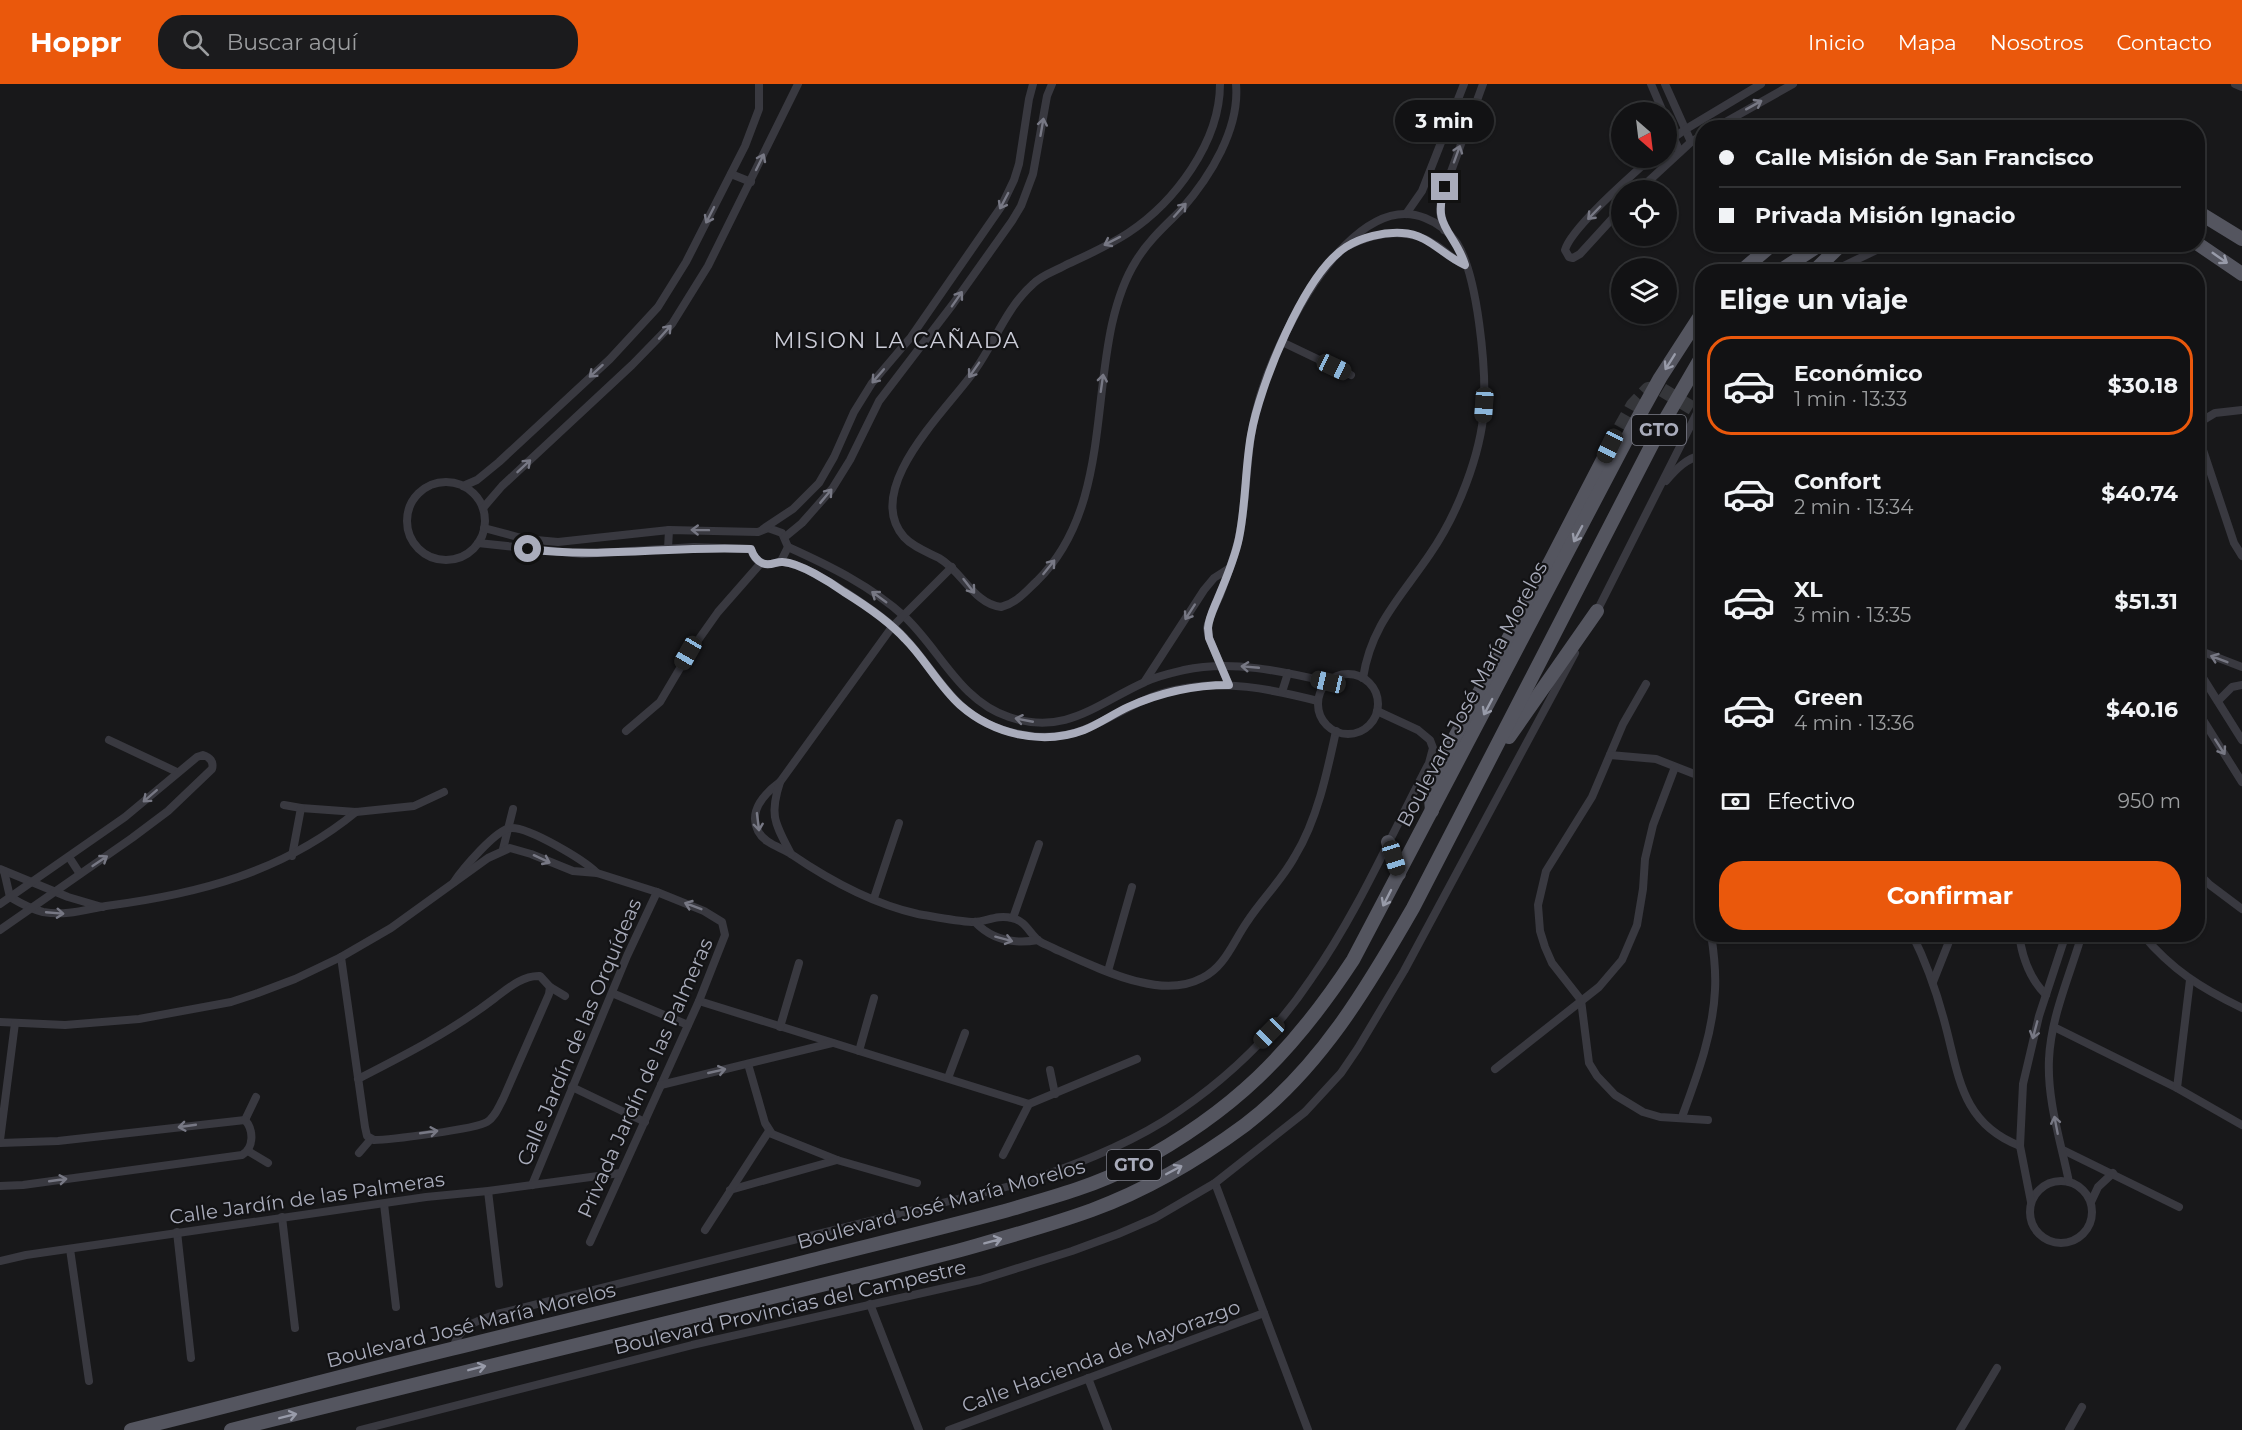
<!DOCTYPE html>
<html lang="es">
<head>
<meta charset="utf-8">
<style>
	:root { --surface:#121214; --page:#1b1b1d; --text:#f1f3f6; --muted:#9c9ea0; --line:#313234; --accent:#ea580c }
	body { margin:0; font-family:Montserrat,sans-serif; background:var(--page); color:var(--text); height:100vh; display:flex; flex-direction:column; font-size:22px; white-space:nowrap }
	* { box-sizing:border-box; margin:0 }
	p { font-size:20px; color:var(--muted) }
	.icon { flex:none; width:33px; height:33px; fill:none; stroke:currentColor; stroke-width:2; stroke-linecap:round; stroke-linejoin:round }
	.map { position:relative; flex:1; overflow:hidden }
	.drawer { position:absolute; left:1695px; top:180px; width:510px; height:678px; display:flex; flex-direction:column; background:var(--surface); border-radius:24px; box-shadow:0 2px 4px #0004,0 0 0 2px var(--line) }
	.drawer>* { flex:none }
	.hud { position:absolute; left:1695px; top:36px; width:510px; height:132px; border-radius:24px; box-shadow:0 2px 4px #0004,0 0 0 2px var(--line); display:grid; align-content:center; height:132px; padding:0 24px; background:var(--surface) }
	.needle { width:39px; rotate:152deg }
	.buttons { position:absolute; left:1611px; top:18px; display:grid; gap:12px }
	.buttons a { display:grid; place-items:center; width:66px; height:66px; border-radius:50%; background:var(--surface); box-shadow:0 2px 4px #0004,0 0 0 2px var(--line); font-size:30px }
	.end { position:absolute; width:27px; height:27px; margin:-14px; border:8px solid #a9acbb; background:#111; box-shadow:0 0 0 3px #111 }
	.from { border-radius:50% }
	.bubble { position:absolute; height:42px; border-radius:21px; background:var(--surface); box-shadow:0 2px 4px #0004,0 0 0 2px var(--line); font-size:20px; font-weight:700; line-height:42px; text-align:center }
	.car { position:absolute; width:18px; height:36px; margin:-18px -9px; border-radius:8px; box-shadow:0 0 4px 2px #0007; background:linear-gradient(#222 24%,#8ab4d8 0 40%,#222 0 76%,#8ab4d8 0 86%,#222 0) }
	.hud b { display:flex; align-items:center; gap:21px; height:57px; font-size:22px }
	.hud b+b { border-top:2px solid var(--line) }
	.hud i { width:15px; height:15px; background:var(--text) }
	ul { padding:0; list-style:none }
	li { display:flex; align-items:center; gap:18px; height:99px; margin:0 12px 9px; padding:0 12px; border:3px solid transparent; border-radius:24px }
	li div { flex:1 }
	li b { display:block; font-size:22px }
	li em { font-style:normal; font-weight:700 }
	li.selected { border-color:var(--accent) }
	li>.icon { width:54px; height:54px; stroke-width:1.5 }
	h2 { padding:0 24px; font-size:27px; line-height:72px }
	.pay { display:flex; align-items:center; gap:15px; height:66px; padding:0 24px; font-size:22px }
	.pay p { margin-inline-start:auto }
	.primary-button { display:flex; gap:12px; margin-top:auto; padding:12px 24px }
	.primary-button a { flex:1; height:69px; border-radius:24px; background:var(--accent); color:#fff; font-size:24px; font-weight:700; line-height:69px; text-align:center }
	header { display:flex; align-items:center; gap:36px; box-sizing:border-box; height:84px; padding:0 30px; background:var(--accent); color:#fff }
	header strong { font-size:28px }
	nav { display:flex; gap:33px; margin-inline-start:auto; font-size:21px }
	.search { width:420px; height:54px; background:var(--page); display:flex; align-items:center; gap:15px; box-sizing:border-box; padding:0 21px; border-radius:24px; color:var(--muted); font-size:22px }
	.map>svg:first-child { display:block }
</style>
</head>
<body>
<header>
<strong>Hoppr</strong>
<div class="search"><svg class="icon" aria-label="search" viewBox="0 0 24 24"><circle cx="10" cy="10" r="6"/><path d="M15 15l6 6"/></svg>Buscar aquí</div>
<nav><a>Inicio</a><a>Mapa</a><a>Nosotros</a><a>Contacto</a></nav>
</header>
<div class="map">
<svg width="2242" height="1346" viewBox="0 0 2242 1346">
	<rect width="100%" height="100%" fill="#18181a"/>
	<g fill="none" stroke-linecap="round" stroke-linejoin="round">
		<!-- primary-tunnel -->
		<polyline stroke="#35363a" stroke-width="14" stroke-dasharray="14 7" stroke-linecap="butt" points="1610,362 1633,321 1648,305 1659,304 1702,330"/>
		<!-- minor -->
		<g stroke="#393940" stroke-width="8">
			<path d="M1220,0C1220,58 1175,118 1128,149C1108,162 1085,172 1064,182C1053,188 1042,191 1033,200C1006,224 995,258 975,286C949,324 861,404 904,453C913,463 927,468 939,474C963,488 974,520 1001,523C1017,519 1026,507 1037,497C1105,430 1093,326 1112,240C1117,218 1124,196 1136,177C1148,157 1165,142 1181,126C1210,93 1240,45 1236,0"/>
			<polyline points="1651,0 1663,28"/>
			<polyline points="1665,0 1691,58"/>
			<polyline points="2235,0 2242,3"/>
			<polyline points="1666,37 1680,68"/>
			<polyline points="1715,44 1793,0"/>
			<polyline points="1666,59 1686,45 1761,0"/>
			<polyline points="731,90 751,98"/>
			<polyline points="1639,106 1691,58 1702,51"/>
			<path d="M1622,124L1580,170L1573,174L1569,173L1565,166C1571,144 1632,91 1651,74"/>
			<polyline points="1406,130 1422,107 1464,0"/>
			<polyline points="1444,146 1440,128 1441,115 1483,0"/>
			<path d="M1348,162C1376,148 1408,143 1434,160C1446,167 1453,176 1465,181"/>
			<polyline points="1831,188 1889,160"/>
			<polyline points="1282,258 1351,291"/>
			<polyline points="2242,326 2215,329 2200,338 2198,351 2234,459 2242,472"/>
			<path d="M1666,397C1676,385 1687,374 1702,371"/>
			<circle cx="446" cy="437" r="39"/>
			<polyline points="463,402 477,396 499,378 610,275 658,223 686,178 745,62 759,25 759,0"/>
			<polyline points="483,424 502,402 632,281 672,240 708,182 798,0"/>
			<polyline points="484,444 525,455 558,458 669,446 758,448 768,444 782,449 788,463 781,477"/>
			<polyline points="763,445 793,425 819,399 834,373 854,328 872,299 911,253 1001,123 1014,96 1019,80 1029,15 1033,0"/>
			<polyline points="785,453 802,439 832,405 850,376 879,317 953,220 1012,137 1021,122 1033,90 1047,12 1052,0"/>
			<polyline points="478,459 582,470 694,463 751,465"/>
			<path d="M788,463C830,482 871,502 905,533C940,566 960,617 1009,633C1066,652 1096,620 1145,598C1157,592 1171,589 1184,586C1232,576 1281,587 1328,598"/>
			<polyline points="668,465 669,446"/>
			<path d="M751,465C753,471 755,476 761,479C770,483 776,477 783,478C800,479 830,498 844,507C865,521 888,536 905,554C932,583 950,621 986,639C1016,653 1052,658 1083,646C1114,634 1140,613 1175,606C1223,595 1271,605 1318,617"/>
			<path d="M952,483L892,543L780,698C765,709 748,727 758,747C765,760 780,763 791,770C829,796 873,820 918,830C936,833 955,837 972,838C985,839 995,830 1012,834C1026,837 1029,849 1039,857C1043,860 1050,862 1055,865C1079,876 1115,893 1140,898C1160,903 1183,904 1202,894C1225,883 1233,858 1247,838C1262,815 1282,796 1295,772C1317,736 1327,689 1336,647"/>
			<polyline points="1595,531 1702,319"/>
			<polyline points="2198,566 2242,583"/>
			<polyline points="2198,586 2242,656"/>
			<circle cx="1348" cy="620" r="30"/>
			<polyline points="1145,597 1204,506 1214,494 1228,485"/>
			<polyline points="1646,600 1623,640 1592,713 1546,787 1538,821 1540,847 1545,863 1552,879 1581,916 1589,979 1597,992 1615,1011 1643,1028 1660,1033 1708,1036"/>
			<path d="M1229,601L1209,554L1207,544C1210,532 1215,522 1220,511C1227,492 1235,472 1239,453C1246,420 1246,385 1251,352C1257,313 1273,272 1292,237C1314,195 1368,111 1425,134C1438,139 1449,148 1457,159C1478,193 1486,284 1484,324C1481,371 1457,431 1430,470C1401,513 1371,541 1363,594"/>
			<polyline points="1282,608 1288,589"/>
			<polyline points="2218,617 2232,603 2242,601"/>
			<polyline points="2198,628 2242,698"/>
			<polyline points="626,647 660,618 689,569 718,528 761,479"/>
			<polyline points="109,656 177,688"/>
			<polyline points="1610,671 1656,675 1702,693"/>
			<path d="M780,698C769,732 775,739 791,770"/>
			<polyline points="1702,698 1699,736 1702,778"/>
			<polyline points="284,721 301,724 356,728 414,722 444,708"/>
			<polyline points="503,765 513,725"/>
			<polyline points="292,772 301,724"/>
			<polyline points="69,773 80,790"/>
			<polyline points="0,785 68,813 102,823"/>
			<path d="M4,787L10,813C20,819 31,825 43,828C66,832 84,826 106,822C198,810 283,788 356,728"/>
			<polyline points="2198,789 2210,801 2242,825"/>
			<path d="M454,798C462,786 496,745 511,744C529,743 584,776 597,789"/>
			<polyline points="874,814 899,739"/>
			<path d="M0,820L125,733L197,673L203,671C210,673 214,678 212,685L168,727L132,754L0,846"/>
			<polyline points="1013,834 1039,760"/>
			<path d="M975,838C992,856 1015,860 1038,856"/>
			<path d="M1912,850C1926,878 1936,906 1944,936C1959,990 1960,1039 2020,1062"/>
			<path d="M2019,850C2022,873 2030,895 2046,911"/>
			<path d="M2142,850C2172,886 2201,904 2242,924"/>
			<path d="M341,873L365,1043L367,1052L374,1056C389,1056 476,1045 487,1038C495,1033 498,1024 503,1015L549,910L550,903"/>
			<polyline points="1108,887 1132,803"/>
			<polyline points="1933,898 1952,850"/>
			<polyline points="612,909 688,941"/>
			<polyline points="699,917 1029,1020"/>
			<polyline points="0,938 65,941 139,935 231,918 258,909 295,895 341,873 391,844 488,774 510,764 531,770 573,787 597,789 657,808 704,827 722,838 725,851 699,917 590,1158"/>
			<polyline points="780,943 799,879"/>
			<polyline points="2054,943 2177,1004 2242,1041"/>
			<polyline points="859,967 874,914"/>
			<polyline points="748,980 765,1039 772,1050 837,1076 917,1099"/>
			<polyline points="1495,985 1599,903 1622,876 1637,841 1643,805 1645,775 1653,741 1675,683"/>
			<polyline points="1050,986 1055,1010"/>
			<polyline points="948,994 965,949"/>
			<path d="M358,995C405,971 452,947 495,914C507,905 523,891 540,892L550,903L565,912"/>
			<polyline points="661,1001 832,959"/>
			<polyline points="572,1003 645,1038"/>
			<polyline points="2177,1004 2190,896"/>
			<path d="M1682,1033C1697,992 1713,950 1715,906C1716,888 1714,869 1711,850"/>
			<polyline points="245,1036 256,1013"/>
			<polyline points="0,1056 15,939"/>
			<polyline points="0,1059 58,1057 245,1036"/>
			<polyline points="2063,1066 2179,1123"/>
			<polyline points="248,1067 268,1079"/>
			<polyline points="359,1069 371,1055"/>
			<polyline points="1003,1071 1029,1020 1137,975"/>
			<circle cx="2061" cy="1128" r="31"/>
			<path d="M2069,1098C2061,1058 2047,1017 2049,975C2051,932 2070,891 2082,850"/>
			<polyline points="1215,1099 1308,1346"/>
			<polyline points="532,1101 627,872 657,808"/>
			<path d="M0,1102L23,1101L242,1071C254,1064 254,1046 245,1036"/>
			<polyline points="730,1106 837,1076"/>
			<polyline points="488,1107 499,1200"/>
			<polyline points="2031,1118 2020,1062 2023,1000 2039,932 2066,850"/>
			<polyline points="2091,1118 2098,1103 2113,1089"/>
			<polyline points="384,1120 396,1223"/>
			<polyline points="282,1133 295,1244"/>
			<polyline points="705,1146 769,1047"/>
			<polyline points="177,1148 191,1274"/>
			<polyline points="70,1165 89,1297"/>
			<polyline points="0,1177 26,1171 426,1113 488,1107 620,1089"/>
			<polyline points="870,1220 919,1346"/>
			<path d="M453,1264C460,1241 476,1237 497,1230L1022,1099C1072,1082 1120,1064 1164,1037C1222,1000 1273,952 1311,895C1358,828 1391,751 1429,679L1433,664L1430,656L1418,646L1377,627"/>
			<polyline points="1088,1294 1108,1346"/>
			<polyline points="360,1346 692,1261 980,1196 1072,1167 1118,1150 1155,1134 1215,1099 1305,1028 1341,989 1358,964 1404,887 1575,569"/>
			<polyline points="949,1346 1264,1229"/>
			<polyline points="1960,1346 1997,1284"/>
			<polyline points="2069,1346 2082,1323"/>
		</g>
		<!-- primary -->
		<g stroke="#54555f" stroke-width="14">
			<polyline points="2198,128 2242,155"/>
			<polyline points="2198,160 2242,190"/>
			<polyline points="1740,188 1773,160"/>
			<polyline points="1778,188 1821,160"/>
			<polyline points="1813,188 1842,160"/>
			<polyline points="1509,653 1597,527"/>
			<polyline points="1432,727 1431,715 1434,698 1455,653 1551,476 1610,362"/>
			<polyline points="1388,758 1399,790"/>
			<path d="M131,1346C238,1320 344,1291 451,1265C571,1235 692,1207 812,1176C875,1160 938,1145 1001,1128C1046,1115 1093,1103 1134,1081C1233,1028 1292,969 1353,876L1639,332L1660,294L1702,229"/>
			<path d="M231,1346C403,1303 576,1261 748,1219C818,1202 888,1185 957,1167C1003,1154 1048,1142 1092,1126C1146,1106 1199,1075 1245,1041C1320,984 1367,904 1413,824L1662,341L1702,272"/>
		</g>
	</g>
	<!-- one-way arrows -->
	<defs><path id="oneway-shaft" d="M-6 0H5M1.5-3L5.5 0L1.5 3" fill="none" stroke-width="1.6" stroke-linecap="round" stroke-linejoin="round" transform="scale(1.5)"/></defs>
	<g stroke="#777884">
		<use href="#oneway-shaft" transform="translate(1754 21) rotate(-29)"/>
		<use href="#oneway-shaft" transform="translate(1042 43) rotate(-80)"/>
		<use href="#oneway-shaft" transform="translate(1457 70) rotate(-70)"/>
		<use href="#oneway-shaft" transform="translate(760 78) rotate(-64)"/>
		<use href="#oneway-shaft" transform="translate(1004 117) rotate(118)"/>
		<use href="#oneway-shaft" transform="translate(1180 126) rotate(-48)"/>
		<use href="#oneway-shaft" transform="translate(1594 129) rotate(134)"/>
		<use href="#oneway-shaft" transform="translate(710 131) rotate(117)"/>
		<use href="#oneway-shaft" transform="translate(1112 157) rotate(153)"/>
		<use href="#oneway-shaft" transform="translate(957 215) rotate(-55)"/>
		<use href="#oneway-shaft" transform="translate(665 248) rotate(-48)"/>
		<use href="#oneway-shaft" transform="translate(974 286) rotate(125)"/>
		<use href="#oneway-shaft" transform="translate(596 287) rotate(138)"/>
		<use href="#oneway-shaft" transform="translate(878 292) rotate(131)"/>
		<use href="#oneway-shaft" transform="translate(1102 299) rotate(-82)"/>
		<use href="#oneway-shaft" transform="translate(524 382) rotate(-43)"/>
		<use href="#oneway-shaft" transform="translate(826 412) rotate(-50)"/>
		<use href="#oneway-shaft" transform="translate(700 446) rotate(-179)"/>
		<use href="#oneway-shaft" transform="translate(1049 483) rotate(-51)"/>
		<use href="#oneway-shaft" transform="translate(969 502) rotate(52)"/>
		<use href="#oneway-shaft" transform="translate(879 513) rotate(-144)"/>
		<use href="#oneway-shaft" transform="translate(1190 528) rotate(123)"/>
		<use href="#oneway-shaft" transform="translate(2219 575) rotate(-159)"/>
		<use href="#oneway-shaft" transform="translate(1250 583) rotate(-175)"/>
		<use href="#oneway-shaft" transform="translate(1024 636) rotate(-169)"/>
		<use href="#oneway-shaft" transform="translate(2220 663) rotate(57)"/>
		<use href="#oneway-shaft" transform="translate(150 712) rotate(139)"/>
		<use href="#oneway-shaft" transform="translate(758 738) rotate(83)"/>
		<use href="#oneway-shaft" transform="translate(542 775) rotate(25)"/>
		<use href="#oneway-shaft" transform="translate(100 777) rotate(-34)"/>
		<use href="#oneway-shaft" transform="translate(693 822) rotate(-159)"/>
		<use href="#oneway-shaft" transform="translate(55 829) rotate(5)"/>
		<use href="#oneway-shaft" transform="translate(1004 855) rotate(15)"/>
		<use href="#oneway-shaft" transform="translate(2035 946) rotate(105)"/>
		<use href="#oneway-shaft" transform="translate(717 987) rotate(-13)"/>
		<use href="#oneway-shaft" transform="translate(2056 1041) rotate(-101)"/>
		<use href="#oneway-shaft" transform="translate(187 1042) rotate(172)"/>
		<use href="#oneway-shaft" transform="translate(429 1048) rotate(-8)"/>
		<use href="#oneway-shaft" transform="translate(58 1096) rotate(-8)"/>
	</g>
	<g stroke="#989ba9">
		<use href="#oneway-shaft" transform="translate(2220 174) rotate(35)"/>
		<use href="#oneway-shaft" transform="translate(1670 278) rotate(122)"/>
		<use href="#oneway-shaft" transform="translate(1578 450) rotate(118)"/>
		<use href="#oneway-shaft" transform="translate(1488 623) rotate(118)"/>
		<use href="#oneway-shaft" transform="translate(1387 814) rotate(117)"/>
		<use href="#oneway-shaft" transform="translate(1174 1086) rotate(-28)"/>
		<use href="#oneway-shaft" transform="translate(993 1157) rotate(-15)"/>
		<use href="#oneway-shaft" transform="translate(477 1284) rotate(-14)"/>
		<use href="#oneway-shaft" transform="translate(288 1332) rotate(-14)"/>
	</g>
	<g fill="none" stroke-linecap="round" stroke-linejoin="round">
		<!-- route -->
		<path stroke="#a9acbb" stroke-width="8" d="M528,465C602,475 676,461 751,465C753,471 756,476 762,479C770,483 776,477 783,478C800,479 830,498 844,508C865,521 888,536 905,555C925,575 939,602 960,621C993,650 1042,662 1084,646C1099,640 1113,630 1128,623C1161,608 1193,601 1229,601L1209,554L1208,544C1209,533 1214,524 1218,514C1226,495 1235,474 1239,454C1246,420 1245,385 1251,351C1259,303 1304,190 1346,163C1362,153 1383,148 1402,149C1429,150 1443,172 1465,181C1455,147 1431,144 1445,103"/>
	</g>
	<g text-anchor="middle" stroke-width="4.5" stroke-linejoin="round" paint-order="stroke">
		<!-- shield labels -->
		<g fill="#131315" stroke="#7c7e89" stroke-width="1.5">
			<rect x="1632" y="331" width="54" height="30" rx="4.5"/>
			<rect x="1107" y="1066" width="54" height="30" rx="4.5"/>
		</g>
		<g font-size="18" font-weight="bold" fill="#a9acbb">
			<text x="1659" y="352">GTO</text>
			<text x="1134" y="1087">GTO</text>
		</g>
		<!-- street labels -->
		<g font-size="20" fill="#a9acbb" stroke="#131315">
			<text transform="translate(1472 610) rotate(-62)" y="7">Boulevard José María Morelos</text>
			<text transform="translate(579 948) rotate(-67)" y="7">Calle Jardín de las Orquídeas</text>
			<text transform="translate(645 994) rotate(-66)" y="7">Privada Jardín de las Palmeras</text>
			<text transform="translate(307 1114) rotate(-8)" y="7">Calle Jardín de las Palmeras</text>
			<text transform="translate(941 1120) rotate(-15)" y="7">Boulevard José María Morelos</text>
			<text transform="translate(790 1223) rotate(-13)" y="7">Boulevard Provincias del Campestre</text>
			<text transform="translate(471 1241) rotate(-14)" y="7">Boulevard José María Morelos</text>
			<text transform="translate(1101 1272) rotate(-20)" y="7">Calle Hacienda de Mayorazgo</text>
		</g>
		<!-- quarter labels -->
		<g font-size="22" letter-spacing="1.5" fill="#cbccd7" stroke="#131315">
			<text x="897" y="264">MISION LA CAÑADA</text>
		</g>
	</g>
</svg>
<div class="buttons">
<a><svg class="needle" viewBox="-14 -14 28 28"><path d="M0-13l5 13h-10z" fill="#e53935"/><path d="M0 13l5-13h-10z" fill="#9c9ea0"/></svg></a>
<a><svg class="icon" aria-label="locate" viewBox="0 0 24 24"><circle cx="12" cy="12" r="6"/><path d="M12 2v4M12 18v4M2 12h4M18 12h4"/></svg></a>
<a><svg class="icon" aria-label="layers" viewBox="0 0 24 24"><path d="M12 4l9 5-9 5-9-5zM3 14l9 5 9-5"/></svg></a>
</div>
<i class="end from" style="left:528px;top:465px"></i>
<i class="end" style="left:1445px;top:103px"></i>
<div class="bubble" style="left:1395px;top:16px;width:99px">3 min</div>
<i class="car" style="left:1334px;top:283px;rotate:115deg"></i>
<i class="car" style="left:1484px;top:321px;rotate:184deg"></i>
<i class="car" style="left:1610px;top:362px;rotate:206deg"></i>
<i class="car" style="left:688px;top:569px;rotate:210deg"></i>
<i class="car" style="left:1328px;top:598px;rotate:283deg"></i>
<i class="car" style="left:1394px;top:774px;rotate:163deg"></i>
<i class="car" style="left:1269px;top:949px;rotate:225deg"></i>
<div class="hud">
<b><i class="from"></i>Calle Misión de San Francisco</b>
<b><i></i>Privada Misión Ignacio</b>
</div>
<section class="drawer">
<h2>Elige un viaje</h2>
<ul>
<li class="selected"><svg class="icon" aria-label="car" viewBox="0 0 24 24"><path d="M5 17H2v-5l4-1 3-4h7l3 4 3 1v5h-3M9 17h6M6 11h13"/><circle cx="7" cy="17" r="2"/><circle cx="17" cy="17" r="2"/></svg><div><b>Económico</b><p>1 min · 13:33</p></div><em>$30.18</em></li>
<li><svg class="icon" aria-label="car" viewBox="0 0 24 24"><path d="M5 17H2v-5l4-1 3-4h7l3 4 3 1v5h-3M9 17h6M6 11h13"/><circle cx="7" cy="17" r="2"/><circle cx="17" cy="17" r="2"/></svg><div><b>Confort</b><p>2 min · 13:34</p></div><em>$40.74</em></li>
<li><svg class="icon" aria-label="car" viewBox="0 0 24 24"><path d="M5 17H2v-5l4-1 3-4h7l3 4 3 1v5h-3M9 17h6M6 11h13"/><circle cx="7" cy="17" r="2"/><circle cx="17" cy="17" r="2"/></svg><div><b>XL</b><p>3 min · 13:35</p></div><em>$51.31</em></li>
<li><svg class="icon" aria-label="car" viewBox="0 0 24 24"><path d="M5 17H2v-5l4-1 3-4h7l3 4 3 1v5h-3M9 17h6M6 11h13"/><circle cx="7" cy="17" r="2"/><circle cx="17" cy="17" r="2"/></svg><div><b>Green</b><p>4 min · 13:36</p></div><em>$40.16</em></li>
</ul>
<div class="pay"><svg class="icon" aria-label="cash" viewBox="0 0 24 24"><path d="M3 7h18v10H3z"/><circle cx="12" cy="12" r="2"/></svg>Efectivo<p>950 m</p></div>
<div class="primary-button"><a>Confirmar</a></div>
</section>
</div>
</body>
</html>
